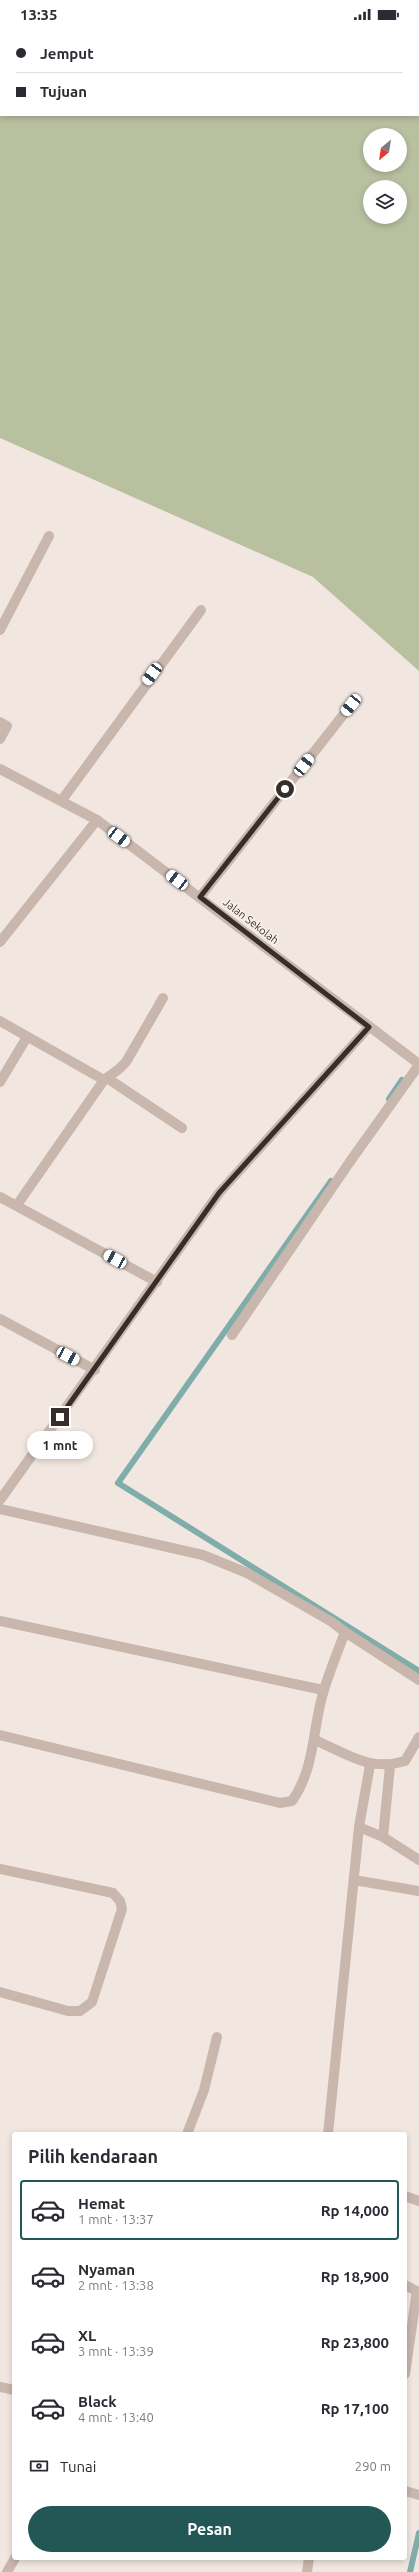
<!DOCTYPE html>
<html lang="id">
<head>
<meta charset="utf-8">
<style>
	:root { --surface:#fff; --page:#f7f7f7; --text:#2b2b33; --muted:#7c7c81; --line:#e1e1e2; --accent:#225755 }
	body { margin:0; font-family:Ubuntu,sans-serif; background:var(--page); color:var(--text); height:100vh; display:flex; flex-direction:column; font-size:15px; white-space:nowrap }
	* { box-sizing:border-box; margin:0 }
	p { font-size:13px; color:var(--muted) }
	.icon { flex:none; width:22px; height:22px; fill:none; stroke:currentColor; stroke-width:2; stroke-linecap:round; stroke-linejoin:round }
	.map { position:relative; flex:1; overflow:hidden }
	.side { position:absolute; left:12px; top:2104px; width:395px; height:428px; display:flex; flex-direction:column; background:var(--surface); border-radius:4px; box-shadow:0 2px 6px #0003 }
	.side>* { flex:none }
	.top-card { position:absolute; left:0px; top:0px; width:419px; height:88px; box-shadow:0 2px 6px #0003; display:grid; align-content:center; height:88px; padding:0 16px; background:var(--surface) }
	.needle { width:26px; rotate:210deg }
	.tools { position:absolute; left:363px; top:100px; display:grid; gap:8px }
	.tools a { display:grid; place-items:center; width:44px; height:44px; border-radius:50%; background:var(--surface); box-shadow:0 2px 6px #0003; font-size:20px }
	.end { position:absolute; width:18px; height:18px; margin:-9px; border:5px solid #382d2b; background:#fff; box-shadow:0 0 0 2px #fff }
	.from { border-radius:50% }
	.bubble { position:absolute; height:28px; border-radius:14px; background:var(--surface); box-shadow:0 2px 6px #0003; font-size:13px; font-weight:700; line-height:28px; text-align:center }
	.car { position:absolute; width:12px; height:24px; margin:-12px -6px; border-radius:5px; box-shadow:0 0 3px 1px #0007; background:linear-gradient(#fff 24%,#345 0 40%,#fff 0 76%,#345 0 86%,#fff 0) }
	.top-card b { display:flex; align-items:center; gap:14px; height:38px; font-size:15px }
	.top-card b+b { border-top:1px solid var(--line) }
	.top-card i { width:10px; height:10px; background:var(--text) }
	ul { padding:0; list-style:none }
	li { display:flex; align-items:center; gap:12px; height:60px; margin:0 8px 6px; padding:0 8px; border:2px solid transparent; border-radius:4px }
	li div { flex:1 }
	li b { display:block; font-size:15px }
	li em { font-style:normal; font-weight:700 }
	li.on { border-color:var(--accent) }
	li>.icon { width:36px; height:36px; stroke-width:1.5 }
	h2 { padding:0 16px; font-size:18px; line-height:48px }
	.pay { display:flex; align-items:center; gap:10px; height:44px; padding:0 16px; font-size:15px }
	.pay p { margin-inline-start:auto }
	.button { display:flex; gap:8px; margin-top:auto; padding:8px 16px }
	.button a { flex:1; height:46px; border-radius:24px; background:var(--accent); color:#fff; font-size:16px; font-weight:700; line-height:46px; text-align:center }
	.status { display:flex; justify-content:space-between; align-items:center; height:28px; padding:0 20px; background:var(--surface); direction:ltr }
	.status svg { height:11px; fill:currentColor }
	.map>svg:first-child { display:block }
</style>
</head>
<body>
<div class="status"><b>13:35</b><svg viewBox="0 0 49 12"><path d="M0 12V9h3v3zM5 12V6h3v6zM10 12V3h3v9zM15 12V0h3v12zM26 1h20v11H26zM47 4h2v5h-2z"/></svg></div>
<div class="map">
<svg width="419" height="2544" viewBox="0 0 419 2544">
	<rect width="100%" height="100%" fill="#f1e7e0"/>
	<!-- green -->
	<path fill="#b8c0a0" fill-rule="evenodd" d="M0,0H419V643L313,549L0,410ZM1,1H418V87H1ZM370,107H400V137H370ZM370,159H400V189H370Z"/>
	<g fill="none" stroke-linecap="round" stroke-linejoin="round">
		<!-- stream -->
		<g stroke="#80adaa" stroke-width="6">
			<polyline points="0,44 1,44"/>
			<polyline points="418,80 419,80"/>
			<polyline points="389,1071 402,1052"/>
			<polyline points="331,1153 118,1455 419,1643"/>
			<polyline points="410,2544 419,2505"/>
		</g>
		<!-- minor -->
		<g stroke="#c9b6ac" stroke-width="10">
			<polyline points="0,602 49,508"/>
			<polyline points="0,694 7,698 0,711"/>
			<polyline points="0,741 97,792 419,1036"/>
			<polyline points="62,772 201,582"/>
			<polyline points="200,869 351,677"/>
			<polyline points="0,914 97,792"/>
			<polyline points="0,993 104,1052 119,1041 126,1034 163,970"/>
			<polyline points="107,1050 182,1100"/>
			<polyline points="0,1054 27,1009"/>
			<polyline points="0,1169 157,1254"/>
			<polyline points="17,1177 104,1052"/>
			<polyline points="0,1291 95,1342"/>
			<polyline points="232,1307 349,1135 419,1037"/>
			<polyline points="0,1472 219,1165 369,999"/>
			<path d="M0,1481L203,1527L247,1545L332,1594L345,1604C338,1623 330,1642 324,1662C312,1699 316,1739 292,1773L280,1775L0,1707"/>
			<polyline points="0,1593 323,1662"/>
			<polyline points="345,1604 419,1652"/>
			<path d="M315,1712C347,1726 370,1744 405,1733L419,1709"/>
			<polyline points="359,1799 383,1809 419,1832"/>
			<polyline points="383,1809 390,1738"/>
			<polyline points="0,1841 113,1865 120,1873 122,1881 92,1974 80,1983 68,1983 0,1964"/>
			<polyline points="354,1852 419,1863"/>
			<polyline points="187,2106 204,2062 217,2009"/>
			<polyline points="328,2106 359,1799 370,1737"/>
			<polyline points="405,2168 419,2173"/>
			<polyline points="405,2257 417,2263 405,2346"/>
			<polyline points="0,2359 14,2362"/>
			<polyline points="405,2463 419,2467"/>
			<polyline points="7,2544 15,2530"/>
			<polyline points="307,2544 309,2530"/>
		</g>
		<!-- major -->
		<g stroke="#79635d" stroke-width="10">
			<polyline points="115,0 137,1"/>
			<polyline points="418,14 419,14"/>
		</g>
	</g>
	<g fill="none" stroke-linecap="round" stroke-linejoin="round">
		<!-- route -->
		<polyline stroke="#382d2b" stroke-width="5" points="60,1389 219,1165 369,999 200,869 285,761"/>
	</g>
	<g text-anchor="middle" stroke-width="3" stroke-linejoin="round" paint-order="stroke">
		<!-- street labels -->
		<g font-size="11" fill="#382d2b" stroke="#f9f2ec">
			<text transform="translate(251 893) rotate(38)" y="4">Jalan Sekolah</text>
		</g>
	</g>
</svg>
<div class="tools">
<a><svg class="needle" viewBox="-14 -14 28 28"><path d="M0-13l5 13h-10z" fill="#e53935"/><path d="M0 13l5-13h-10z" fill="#7c7c81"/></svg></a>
<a><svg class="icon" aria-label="layers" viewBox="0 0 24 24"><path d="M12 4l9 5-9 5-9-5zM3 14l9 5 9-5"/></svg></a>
</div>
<i class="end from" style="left:285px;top:761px"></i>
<i class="end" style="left:60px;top:1389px"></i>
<div class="bubble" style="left:27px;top:1403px;width:66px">1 mnt</div>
<i class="car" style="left:152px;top:646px;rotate:216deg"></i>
<i class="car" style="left:351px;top:677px;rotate:219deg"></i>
<i class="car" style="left:304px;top:737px;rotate:38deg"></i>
<i class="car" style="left:119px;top:809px;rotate:127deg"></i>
<i class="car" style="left:177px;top:852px;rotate:307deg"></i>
<i class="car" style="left:115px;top:1231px;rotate:299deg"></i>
<i class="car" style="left:68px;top:1328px;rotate:118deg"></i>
<div class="top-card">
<b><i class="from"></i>Jemput</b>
<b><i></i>Tujuan</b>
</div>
<section class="side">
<h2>Pilih kendaraan</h2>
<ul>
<li class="on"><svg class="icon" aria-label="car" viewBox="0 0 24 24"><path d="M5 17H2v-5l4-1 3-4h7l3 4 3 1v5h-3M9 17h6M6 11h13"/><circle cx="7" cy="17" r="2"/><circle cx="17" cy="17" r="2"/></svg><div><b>Hemat</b><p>1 mnt · 13:37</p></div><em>Rp 14,000</em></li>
<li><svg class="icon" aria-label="car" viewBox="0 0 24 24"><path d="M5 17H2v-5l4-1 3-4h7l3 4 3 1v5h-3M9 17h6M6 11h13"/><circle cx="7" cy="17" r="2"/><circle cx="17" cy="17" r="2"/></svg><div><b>Nyaman</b><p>2 mnt · 13:38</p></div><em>Rp 18,900</em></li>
<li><svg class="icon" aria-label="car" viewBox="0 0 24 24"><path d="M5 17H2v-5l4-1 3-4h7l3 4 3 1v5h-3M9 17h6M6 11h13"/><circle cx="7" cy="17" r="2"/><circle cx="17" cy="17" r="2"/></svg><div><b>XL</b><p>3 mnt · 13:39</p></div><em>Rp 23,800</em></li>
<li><svg class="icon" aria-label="car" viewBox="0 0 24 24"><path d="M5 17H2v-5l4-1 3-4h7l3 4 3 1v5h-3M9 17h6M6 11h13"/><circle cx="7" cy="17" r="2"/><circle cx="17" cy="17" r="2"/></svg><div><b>Black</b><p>4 mnt · 13:40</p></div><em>Rp 17,100</em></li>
</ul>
<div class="pay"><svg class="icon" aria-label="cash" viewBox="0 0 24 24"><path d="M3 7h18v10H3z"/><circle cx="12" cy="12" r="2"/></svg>Tunai<p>290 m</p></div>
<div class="button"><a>Pesan</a></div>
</section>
</div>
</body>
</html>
